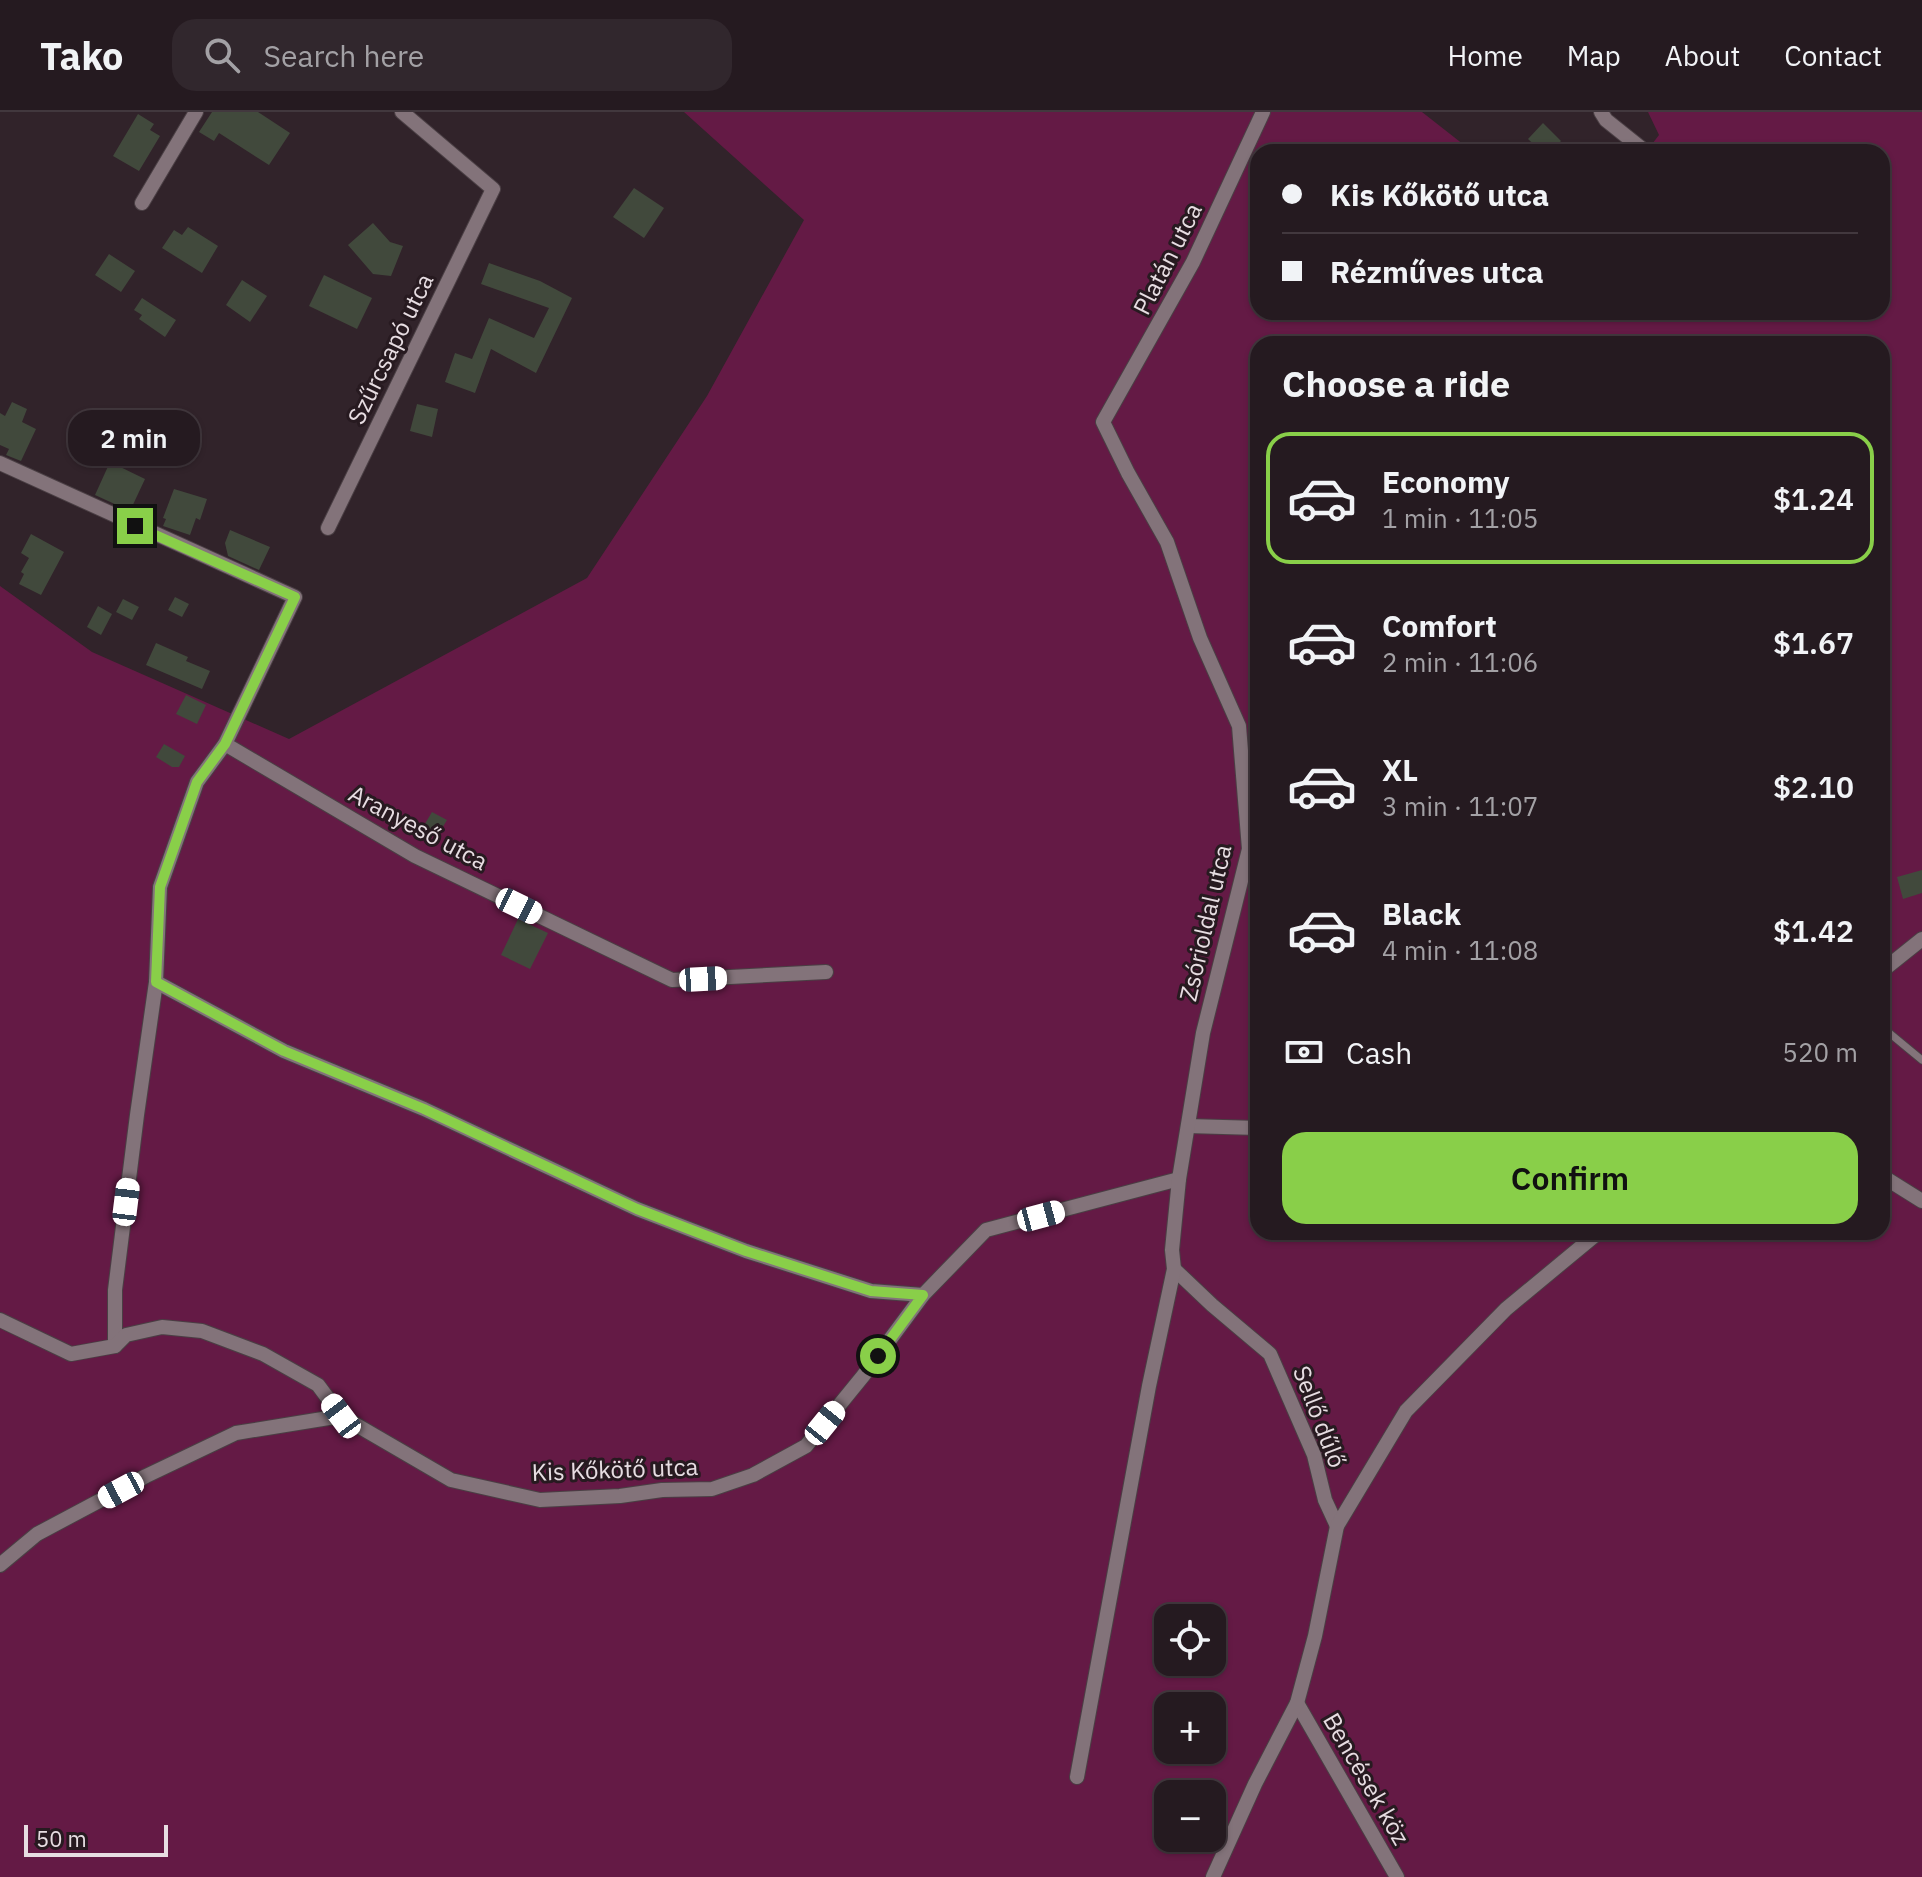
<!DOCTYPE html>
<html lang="en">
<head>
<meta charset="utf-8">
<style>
	:root { --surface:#251a20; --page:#31272d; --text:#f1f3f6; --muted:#a3a1a5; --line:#42383e; --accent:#89cf49 }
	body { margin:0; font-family:"IBM Plex Sans",sans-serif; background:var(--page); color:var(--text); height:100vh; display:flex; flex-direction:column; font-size:30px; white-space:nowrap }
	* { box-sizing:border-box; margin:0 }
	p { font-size:26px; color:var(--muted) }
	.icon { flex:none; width:44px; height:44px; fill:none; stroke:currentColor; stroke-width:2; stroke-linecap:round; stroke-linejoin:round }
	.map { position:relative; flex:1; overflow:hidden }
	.details { position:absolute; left:1250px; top:224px; width:640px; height:904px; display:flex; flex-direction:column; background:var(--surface); border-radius:24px; box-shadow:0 2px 6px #0004,0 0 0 2px var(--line) }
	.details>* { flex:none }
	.guide { position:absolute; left:1250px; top:32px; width:640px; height:176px; border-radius:24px; box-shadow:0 2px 6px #0004,0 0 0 2px var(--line); display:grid; align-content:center; height:176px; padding:0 32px; background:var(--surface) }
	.buttons { position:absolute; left:1154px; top:1492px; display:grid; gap:16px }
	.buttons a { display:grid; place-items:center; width:72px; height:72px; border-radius:16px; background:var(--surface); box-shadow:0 2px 6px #0004,0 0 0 2px var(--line); font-size:40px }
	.scale { position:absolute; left:24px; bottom:20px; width:144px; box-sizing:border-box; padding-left:8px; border:4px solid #e7dde2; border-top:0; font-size:22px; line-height:28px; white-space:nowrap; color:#e7dde2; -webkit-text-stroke:6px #271a20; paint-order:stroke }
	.end { position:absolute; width:36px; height:36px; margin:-18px; border:10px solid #89cf49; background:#111; box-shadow:0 0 0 4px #111 }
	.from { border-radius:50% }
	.bubble { position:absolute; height:56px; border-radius:24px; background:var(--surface); box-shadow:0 2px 6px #0004,0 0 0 2px var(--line); font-size:26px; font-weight:600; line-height:56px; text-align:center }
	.car { position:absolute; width:24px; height:48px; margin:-24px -12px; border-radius:10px; box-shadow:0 0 6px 2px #0007; background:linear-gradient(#fff 24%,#345 0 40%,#fff 0 76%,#345 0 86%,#fff 0) }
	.guide b { display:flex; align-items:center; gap:28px; height:76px; font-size:30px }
	.guide b+b { border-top:2px solid var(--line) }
	.guide i { width:20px; height:20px; background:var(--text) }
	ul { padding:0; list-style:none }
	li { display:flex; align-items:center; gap:24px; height:132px; margin:0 16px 12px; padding:0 16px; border:4px solid transparent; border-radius:24px }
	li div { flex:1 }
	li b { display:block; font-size:30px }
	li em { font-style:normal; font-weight:600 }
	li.current { border-color:var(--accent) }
	li>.icon { width:72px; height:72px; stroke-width:1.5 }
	h2 { padding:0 32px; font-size:36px; line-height:96px }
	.pay { display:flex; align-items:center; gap:20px; height:88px; padding:0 32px; font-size:30px }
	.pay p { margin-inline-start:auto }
	.primary-button { display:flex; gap:16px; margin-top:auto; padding:16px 32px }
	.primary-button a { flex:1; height:92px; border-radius:24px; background:var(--accent); color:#111; font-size:32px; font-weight:600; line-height:92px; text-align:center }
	header { display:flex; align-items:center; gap:48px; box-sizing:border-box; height:112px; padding:0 40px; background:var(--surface); border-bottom:2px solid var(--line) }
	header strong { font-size:38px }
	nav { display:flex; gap:44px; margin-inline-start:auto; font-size:28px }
	.search { width:560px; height:72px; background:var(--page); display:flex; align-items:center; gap:20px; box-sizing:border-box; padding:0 28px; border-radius:24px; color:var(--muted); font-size:30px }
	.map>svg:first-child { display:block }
</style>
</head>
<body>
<header>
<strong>Tako</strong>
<div class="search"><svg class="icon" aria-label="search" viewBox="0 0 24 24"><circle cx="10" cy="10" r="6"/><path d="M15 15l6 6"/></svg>Search here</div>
<nav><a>Home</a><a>Map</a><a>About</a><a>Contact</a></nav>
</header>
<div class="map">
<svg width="1922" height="1765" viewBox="0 0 1922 1765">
	<rect width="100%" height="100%" fill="#31232a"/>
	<!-- green -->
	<path fill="#641a45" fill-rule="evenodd" d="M684,0H1422L1473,40H1258V200H1882V40H1646L1659,23L1648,0H1922V1765H0V474L92,540L289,627L587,466L707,284L804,108ZM1258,232H1882V1120H1258ZM1168,1506H1212V1550H1168ZM1168,1594H1212V1638H1168ZM1168,1682H1212V1726H1168Z"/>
	<!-- building -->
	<g fill="#41493c">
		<polygon points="212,0 258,0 290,21 269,53 219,21 214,29 199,20"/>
		<polygon points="138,2 154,12 150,18 160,24 139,59 113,44"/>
		<polygon points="1543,11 1561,29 1551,40 1542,40 1528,27"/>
		<polygon points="634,76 664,96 644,126 613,105"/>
		<polygon points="373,111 390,130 403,134 391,164 373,162 348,133"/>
		<polygon points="188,115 218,134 202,161 162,136 174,118 182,123"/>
		<polygon points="109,142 135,159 121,180 95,163"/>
		<polygon points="489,151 540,169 572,186 536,261 491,237 475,281 445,270 455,241 472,247 489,206 534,226 549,196 481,172"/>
		<polygon points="324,163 372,186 357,217 309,194"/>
		<polygon points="242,168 267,184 250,210 226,193"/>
		<polygon points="142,186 176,208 165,225 139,207 142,203 134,198"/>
		<polygon points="12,290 27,297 22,310 36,317 21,349 6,343 9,337 0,333 0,301 5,304"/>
		<polygon points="417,292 438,297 432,325 410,319"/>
		<polygon points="110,350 145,367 130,399 95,383"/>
		<polygon points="174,377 207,387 200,408 196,406 190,423 163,414 166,407 163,406"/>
		<polygon points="230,418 270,435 259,458 228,444 225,431"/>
		<polygon points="31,422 64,440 41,483 19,472 24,462 21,460 29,446 21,441"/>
		<polygon points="175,485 189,492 182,505 168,498"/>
		<polygon points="123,487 139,495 132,508 116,500"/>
		<polygon points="98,494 112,502 101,523 87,515"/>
		<polygon points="156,531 188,545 186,549 210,559 202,577 146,553"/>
		<polygon points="186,583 206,593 197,612 176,602"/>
		<polygon points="164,632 185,644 179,655 172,655 156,645"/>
		<polygon points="432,700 447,708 438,723 423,715"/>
		<polygon points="1922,758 1922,781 1903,787 1897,765"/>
		<polygon points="518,807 548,821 530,857 501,843"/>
	</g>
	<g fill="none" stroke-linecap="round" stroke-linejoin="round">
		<!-- service casing -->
		<g stroke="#4a3f44" stroke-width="9">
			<polyline id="service" points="1882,915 1922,948"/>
		</g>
		<!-- minor casing -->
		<g stroke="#4a3f44" stroke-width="16">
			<g id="minor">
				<polyline points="1601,0 1606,8 1646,40"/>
				<polyline points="142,91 196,0"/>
				<polyline points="0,351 295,485 225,632 197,670 160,775 156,870 137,1003 115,1178 115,1234"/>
				<polyline points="328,416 493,77 402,0"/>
				<polyline points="225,632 415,744 672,868 826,860"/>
				<polyline points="1882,859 1922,827"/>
				<polyline points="156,870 284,939 424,997 637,1097 746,1139 871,1179 923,1183"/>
				<polyline points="1188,1014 1258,1016"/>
				<polyline points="1882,1064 1922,1089"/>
				<polyline points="1174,1157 1212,1193 1270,1242 1314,1343 1325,1388 1337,1414"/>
				<polyline points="0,1208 71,1242 115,1234 126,1223 162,1215 202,1219 263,1242 318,1273 341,1304 451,1368 540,1388 620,1384 662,1378 712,1377 753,1363 806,1334 863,1264 923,1183 986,1118 1179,1067"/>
				<polyline points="0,1453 37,1422 146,1364 236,1321 341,1304"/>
				<polyline points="1297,1591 1397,1765"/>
				<polyline points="1077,1665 1149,1274 1174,1157 1172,1138 1179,1067 1203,921 1249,737 1239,614 1200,526 1167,430 1128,361 1103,310 1193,150 1263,0"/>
				<polyline points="1213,1765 1255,1672 1297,1591 1315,1524 1337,1414 1406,1299 1506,1197 1599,1120"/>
			</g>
		</g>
		<!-- service -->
		<use href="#service" stroke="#83737a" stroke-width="7"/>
		<!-- minor -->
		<use href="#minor" stroke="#83737a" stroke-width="14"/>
	</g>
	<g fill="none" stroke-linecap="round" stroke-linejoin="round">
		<!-- route -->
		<polyline stroke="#89cf49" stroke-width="10" points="135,414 295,485 225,632 197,670 160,775 156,870 284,939 424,997 637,1097 746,1139 871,1179 923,1183 878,1244"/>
	</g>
	<g text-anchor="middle" stroke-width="6" stroke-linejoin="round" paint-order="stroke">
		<!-- street labels -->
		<g font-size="24" fill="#e7dde2" stroke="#271a20">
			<text transform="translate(1168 147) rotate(-63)" y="8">Platán utca</text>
			<text transform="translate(391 237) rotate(-64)" y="8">Szűrcsapó utca</text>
			<text transform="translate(418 716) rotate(28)" y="8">Aranyeső utca</text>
			<text transform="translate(1206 811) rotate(-77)" y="8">Zsórioldal utca</text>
			<text transform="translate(1319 1305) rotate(69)" y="8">Sellő dűlő</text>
			<text transform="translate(615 1358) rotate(-2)" y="8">Kis Kőkötő utca</text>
			<text transform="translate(1366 1667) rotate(60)" y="8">Bencések köz</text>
		</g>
	</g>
</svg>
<div class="buttons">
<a><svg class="icon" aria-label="locate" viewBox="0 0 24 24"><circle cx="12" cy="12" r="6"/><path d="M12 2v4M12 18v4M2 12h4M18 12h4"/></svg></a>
<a>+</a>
<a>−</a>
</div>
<div class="scale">50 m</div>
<i class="end from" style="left:878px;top:1244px"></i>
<i class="end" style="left:135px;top:414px"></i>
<div class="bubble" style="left:68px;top:298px;width:132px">2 min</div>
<i class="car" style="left:519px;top:794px;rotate:116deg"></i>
<i class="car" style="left:703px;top:867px;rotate:87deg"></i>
<i class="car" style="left:126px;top:1090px;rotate:7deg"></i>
<i class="car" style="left:1041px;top:1104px;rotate:75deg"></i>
<i class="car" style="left:341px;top:1304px;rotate:323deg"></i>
<i class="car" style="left:825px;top:1311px;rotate:39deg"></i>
<i class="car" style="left:121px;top:1378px;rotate:242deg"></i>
<div class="guide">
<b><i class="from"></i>Kis Kőkötő utca</b>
<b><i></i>Rézműves utca</b>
</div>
<section class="details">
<h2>Choose a ride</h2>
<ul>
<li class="current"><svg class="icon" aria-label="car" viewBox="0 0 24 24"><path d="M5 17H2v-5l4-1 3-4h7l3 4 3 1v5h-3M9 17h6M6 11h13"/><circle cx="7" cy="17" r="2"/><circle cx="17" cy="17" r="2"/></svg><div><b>Economy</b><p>1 min · 11:05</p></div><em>$1.24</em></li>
<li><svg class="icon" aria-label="car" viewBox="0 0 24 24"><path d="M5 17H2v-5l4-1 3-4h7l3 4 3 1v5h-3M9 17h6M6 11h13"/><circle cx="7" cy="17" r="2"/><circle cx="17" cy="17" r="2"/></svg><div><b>Comfort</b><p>2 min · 11:06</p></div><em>$1.67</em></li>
<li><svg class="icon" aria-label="car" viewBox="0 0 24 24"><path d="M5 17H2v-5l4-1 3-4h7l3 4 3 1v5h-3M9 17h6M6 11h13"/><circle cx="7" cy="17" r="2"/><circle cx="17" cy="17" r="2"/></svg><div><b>XL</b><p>3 min · 11:07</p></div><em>$2.10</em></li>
<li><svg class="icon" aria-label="car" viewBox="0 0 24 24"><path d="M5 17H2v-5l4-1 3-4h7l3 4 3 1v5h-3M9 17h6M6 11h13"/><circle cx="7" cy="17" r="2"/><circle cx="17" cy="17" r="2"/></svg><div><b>Black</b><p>4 min · 11:08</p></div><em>$1.42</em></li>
</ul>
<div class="pay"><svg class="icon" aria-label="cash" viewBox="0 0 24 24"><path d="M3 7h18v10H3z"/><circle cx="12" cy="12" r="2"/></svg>Cash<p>520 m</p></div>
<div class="primary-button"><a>Confirm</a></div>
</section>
</div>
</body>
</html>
